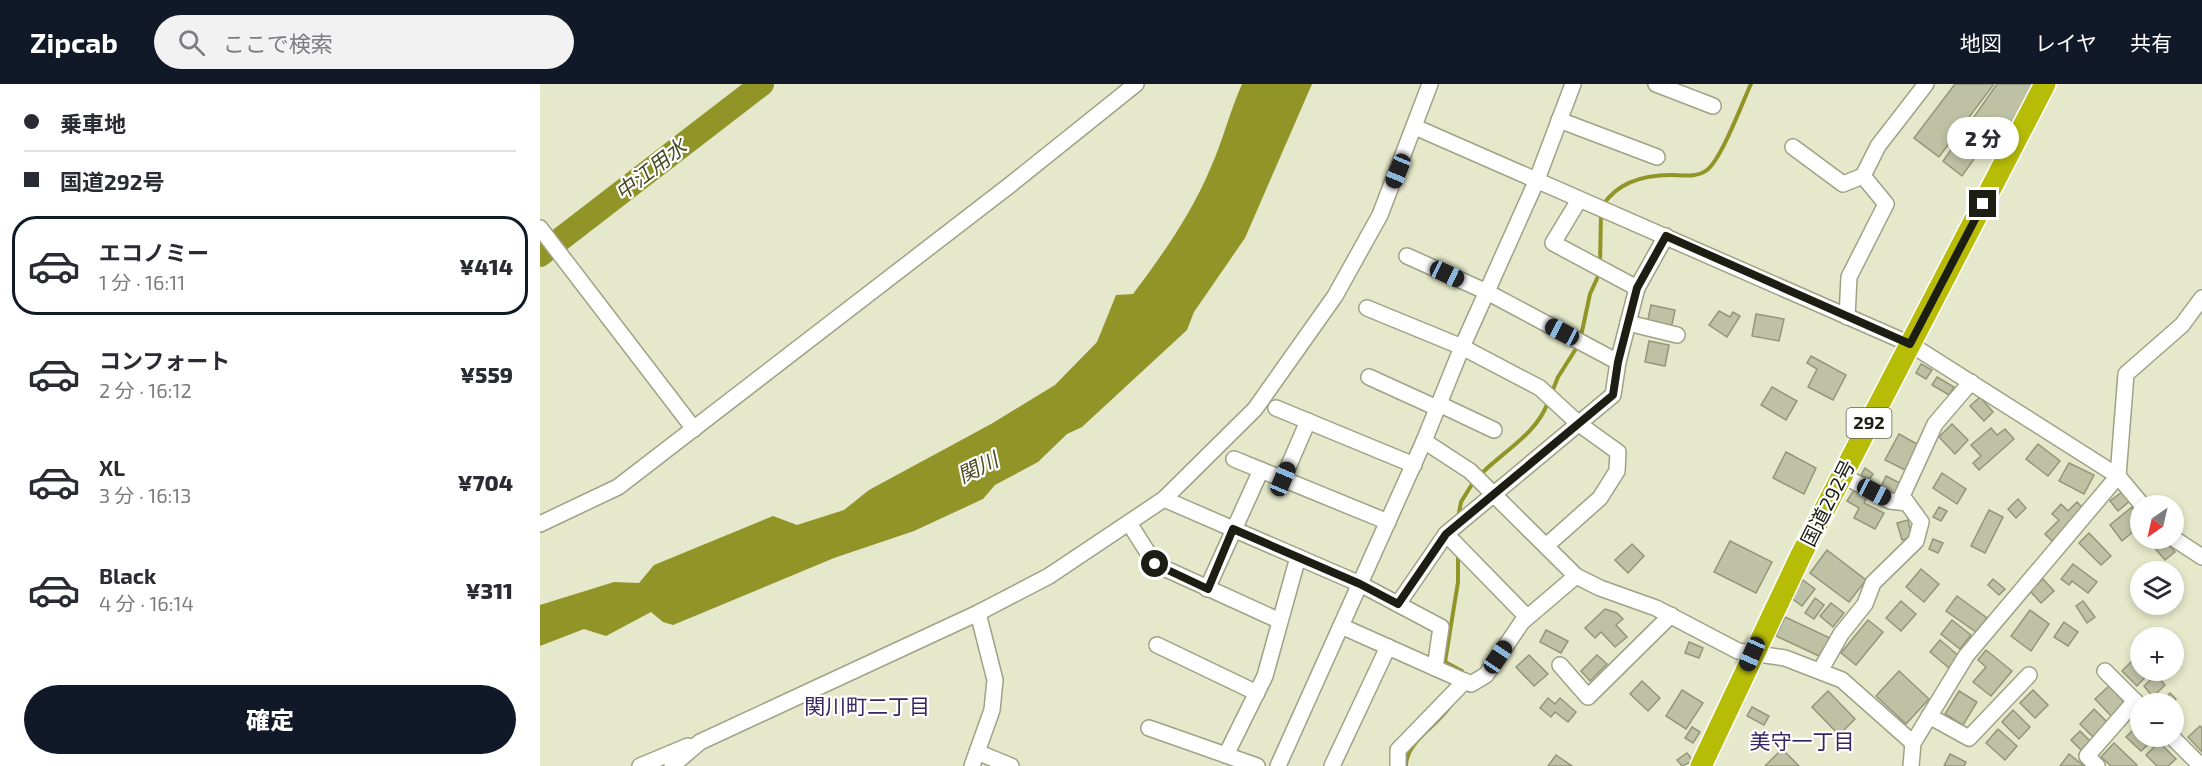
<!DOCTYPE html>
<html lang="ja">
<head>
<meta charset="utf-8">
<style>
	:root { --surface:#fff; --page:#f2f2f3; --text:#2b2b33; --muted:#7c7c81; --line:#e1e1e2; --accent:#111827 }
	body { margin:0; font-family:"Exo 2","Noto Sans JP",sans-serif; background:var(--page); color:var(--text); height:100vh; display:flex; flex-direction:column; font-size:22px; white-space:nowrap }
	* { box-sizing:border-box; margin:0 }
	p { font-size:20px; color:var(--muted) }
	.icon { flex:none; width:33px; height:33px; fill:none; stroke:currentColor; stroke-width:2; stroke-linecap:round; stroke-linejoin:round }
	.map { position:relative; flex:1; overflow:hidden }
	.side { display:flex; flex-direction:column; background:var(--surface); width:540px }
	.side>* { flex:none }
	.guide { display:grid; align-content:center; height:132px; padding:0 24px; background:var(--surface) }
	.needle { width:39px; rotate:214deg }
	.buttons { position:absolute; left:1590px; top:411px; display:grid; gap:12px }
	.buttons a { display:grid; place-items:center; width:54px; height:54px; border-radius:50%; background:var(--surface); box-shadow:0 3px 9px #0003; font-size:30px }
	.end { position:absolute; width:27px; height:27px; margin:-14px; border:8px solid #1d1e13; background:#fff; box-shadow:0 0 0 3px #fff }
	.from { border-radius:50% }
	.bubble { position:absolute; height:42px; border-radius:21px; background:var(--surface); box-shadow:0 3px 9px #0003; font-size:20px; font-weight:800; line-height:42px; text-align:center }
	.car { position:absolute; width:18px; height:36px; margin:-18px -9px; border-radius:8px; box-shadow:0 0 4px 2px #0007; background:linear-gradient(#222 24%,#8ab4d8 0 40%,#222 0 76%,#8ab4d8 0 86%,#222 0) }
	.guide b { display:flex; align-items:center; gap:21px; height:57px; font-size:22px }
	.guide b+b { border-top:2px solid var(--line) }
	.guide i { width:15px; height:15px; background:var(--text) }
	ul { padding:0; list-style:none }
	li { display:flex; align-items:center; gap:18px; height:99px; margin:0 12px 9px; padding:0 12px; border:3px solid transparent; border-radius:24px }
	li div { flex:1 }
	li b { display:block; font-size:22px }
	li em { font-style:normal; font-weight:800 }
	li.active { border-color:var(--accent) }
	li>.icon { width:54px; height:54px; stroke-width:1.5 }
	.button { display:flex; gap:12px; margin-top:auto; padding:12px 24px }
	.button a { flex:1; height:69px; border-radius:36px; background:var(--accent); color:#fff; font-size:24px; font-weight:800; line-height:69px; text-align:center }
	header { display:flex; align-items:center; gap:36px; box-sizing:border-box; height:84px; padding:0 30px; background:var(--accent); color:#fff }
	header strong { font-size:28px }
	nav { display:flex; gap:33px; margin-inline-start:auto; font-size:21px }
	.search { width:420px; height:54px; background:var(--page); display:flex; align-items:center; gap:15px; box-sizing:border-box; padding:0 21px; border-radius:33px; color:var(--muted); font-size:22px }
	main { display:flex; flex:1; min-height:0 }
	.map>svg:first-child { display:block }
</style>
</head>
<body>
<header>
<strong>Zipcab</strong>
<div class="search"><svg class="icon" aria-label="search" viewBox="0 0 24 24"><circle cx="10" cy="10" r="6"/><path d="M15 15l6 6"/></svg>ここで検索</div>
<nav><a>地図</a><a>レイヤ</a><a>共有</a></nav>
</header>
<main>
<section class="side">
<div class="guide">
<b><i class="from"></i>乗車地</b>
<b><i></i>国道292号</b>
</div>
<ul>
<li class="active"><svg class="icon" aria-label="car" viewBox="0 0 24 24"><path d="M5 17H2v-5l4-1 3-4h7l3 4 3 1v5h-3M9 17h6M6 11h13"/><circle cx="7" cy="17" r="2"/><circle cx="17" cy="17" r="2"/></svg><div><b>エコノミー</b><p>1 分 · 16:11</p></div><em>¥414</em></li>
<li><svg class="icon" aria-label="car" viewBox="0 0 24 24"><path d="M5 17H2v-5l4-1 3-4h7l3 4 3 1v5h-3M9 17h6M6 11h13"/><circle cx="7" cy="17" r="2"/><circle cx="17" cy="17" r="2"/></svg><div><b>コンフォート</b><p>2 分 · 16:12</p></div><em>¥559</em></li>
<li><svg class="icon" aria-label="car" viewBox="0 0 24 24"><path d="M5 17H2v-5l4-1 3-4h7l3 4 3 1v5h-3M9 17h6M6 11h13"/><circle cx="7" cy="17" r="2"/><circle cx="17" cy="17" r="2"/></svg><div><b>XL</b><p>3 分 · 16:13</p></div><em>¥704</em></li>
<li><svg class="icon" aria-label="car" viewBox="0 0 24 24"><path d="M5 17H2v-5l4-1 3-4h7l3 4 3 1v5h-3M9 17h6M6 11h13"/><circle cx="7" cy="17" r="2"/><circle cx="17" cy="17" r="2"/></svg><div><b>Black</b><p>4 分 · 16:14</p></div><em>¥311</em></li>
</ul>
<div class="button"><a>確定</a></div>
</section>
<div class="map">
<svg width="1662" height="682" viewBox="0 0 1662 682">
	<rect width="100%" height="100%" fill="#e5e8ca"/>
	<!-- water -->
	<path fill="#919528" d="M702,0H772L705,154L654,228L647,246L542,343L527,350L498,378L455,401L443,415L374,447L294,474L133,541L123,538L111,528L66,552L44,545L0,562V521L74,498L99,499L114,481L233,432L257,441L304,426L329,406L451,340L515,301L557,258L576,211L593,210C623,170 652,129 671,83C683,56 690,27 702,0Z"/>
	<g fill="none" stroke-linecap="round" stroke-linejoin="round">
		<!-- stream -->
		<g stroke="#919528" stroke-width="4">
			<path d="M1063,121C1078,98 1105,91 1131,91C1143,91 1156,94 1167,86C1182,74 1202,19 1211,0"/>
			<polyline points="1060,181 1061,129"/>
			<polyline points="1041,252 1050,210 1060,188"/>
			<polyline points="1012,308 1018,293 1039,260"/>
			<path d="M939,392C962,368 997,350 1008,318"/>
			<polyline points="918,434 921,418 934,397"/>
			<polyline points="918,471 918,498 905,578 922,587 922,590"/>
			<path d="M866,682C866,657 898,642 910,622"/>
		</g>
		<!-- river -->
		<polyline stroke="#919528" stroke-width="24" points="0,171 222,0"/>
	</g>
	<!-- building -->
	<g fill="#bec1a4" stroke="#93967a" stroke-width="1.5">
		<polygon points="1415,0 1454,0 1399,73 1374,54"/>
		<polygon points="1457,0 1497,0 1458,68 1444,61 1422,92 1403,77"/>
		<polygon points="1111,221 1135,226 1131,245 1107,240"/>
		<polygon points="1179,227 1190,233 1193,228 1200,232 1187,253 1169,241"/>
		<polygon points="1216,230 1244,235 1239,257 1212,252"/>
		<polygon points="1109,257 1129,261 1125,282 1105,278"/>
		<polygon points="1271,272 1306,291 1293,316 1268,303 1277,285 1267,279"/>
		<polygon points="1381,280 1392,286 1386,295 1376,289"/>
		<polygon points="1397,293 1414,303 1409,311 1392,301"/>
		<polygon points="1232,303 1257,317 1246,336 1221,321"/>
		<polygon points="1440,313 1453,328 1444,337 1430,322"/>
		<polygon points="1412,340 1428,356 1415,370 1399,353"/>
		<polygon points="1451,344 1457,351 1465,345 1474,355 1439,386 1433,379 1441,372 1431,361"/>
		<polygon points="1359,350 1379,361 1365,386 1345,376"/>
		<polygon points="1498,360 1520,377 1508,392 1486,375"/>
		<polygon points="1246,368 1276,384 1264,410 1233,394"/>
		<polygon points="1529,379 1554,391 1544,410 1519,397"/>
		<polygon points="1325,384 1333,390 1329,396 1321,391"/>
		<polygon points="1402,389 1426,405 1417,420 1393,404"/>
		<polygon points="1346,392 1362,400 1357,411 1341,403"/>
		<polygon points="1314,406 1327,413 1324,419 1344,429 1335,445 1314,434 1319,424 1307,417"/>
		<polygon points="1582,408 1590,417 1578,427 1570,417"/>
		<polygon points="1478,415 1486,424 1476,434 1468,425"/>
		<polygon points="1537,418 1544,425 1512,457 1505,450 1519,436 1512,430 1521,420 1528,427"/>
		<polygon points="1399,423 1407,427 1401,437 1393,433"/>
		<polygon points="1592,423 1600,434 1600,442 1582,457 1570,441"/>
		<polygon points="1449,426 1463,433 1445,469 1431,462"/>
		<polygon points="1368,436 1372,453 1362,456 1357,439"/>
		<polygon points="1549,449 1571,472 1561,481 1539,459"/>
		<polygon points="1606,454 1623,454 1635,468 1625,476"/>
		<polygon points="1393,455 1403,459 1398,469 1389,465"/>
		<polygon points="1190,457 1232,478 1216,509 1174,488"/>
		<polygon points="1092,460 1104,472 1088,489 1075,476"/>
		<polygon points="1287,466 1326,496 1309,518 1270,489"/>
		<polygon points="1533,480 1557,498 1548,509 1532,497 1529,501 1521,495"/>
		<polygon points="1381,485 1399,500 1384,518 1366,503"/>
		<polygon points="1453,495 1465,505 1459,511 1448,501"/>
		<polygon points="1503,495 1514,507 1501,519 1490,507"/>
		<polygon points="1263,496 1275,505 1262,522 1250,513"/>
		<polygon points="1417,512 1447,534 1436,548 1406,527"/>
		<polygon points="1275,514 1284,521 1274,535 1265,529"/>
		<polygon points="1361,517 1376,530 1361,547 1346,534"/>
		<polygon points="1543,517 1555,533 1547,539 1536,522"/>
		<polygon points="1291,519 1304,529 1293,543 1280,532"/>
		<polygon points="1065,525 1077,529 1083,535 1076,541 1087,553 1075,563 1061,548 1055,554 1045,544"/>
		<polygon points="1490,526 1509,540 1491,567 1471,552"/>
		<polygon points="1245,533 1290,554 1281,573 1236,552"/>
		<polygon points="1328,536 1343,548 1316,581 1301,569"/>
		<polygon points="1412,536 1431,551 1420,565 1401,550"/>
		<polygon points="1524,538 1538,548 1528,562 1514,553"/>
		<polygon points="1006,546 1028,557 1021,569 1000,558"/>
		<polygon points="1400,556 1419,572 1409,584 1390,568"/>
		<polygon points="1149,558 1163,564 1159,574 1145,569"/>
		<polygon points="1446,566 1472,587 1451,612 1433,598 1446,583 1438,576"/>
		<polygon points="1599,570 1600,586 1612,586 1597,602 1582,587"/>
		<polygon points="989,571 1008,590 994,602 976,583"/>
		<polygon points="1057,571 1067,580 1050,597 1041,587"/>
		<polygon points="1359,587 1389,615 1366,640 1336,612"/>
		<polygon points="1616,591 1625,601 1613,613 1604,602"/>
		<polygon points="1102,597 1120,614 1108,627 1090,610"/>
		<polygon points="1569,602 1585,619 1572,633 1555,615"/>
		<polygon points="1142,606 1163,619 1146,645 1126,632"/>
		<polygon points="1493,606 1508,621 1495,634 1480,619"/>
		<polygon points="1288,607 1315,635 1299,651 1272,623"/>
		<polygon points="1419,607 1437,618 1423,641 1405,630"/>
		<polygon points="1630,609 1636,615 1632,620 1620,620"/>
		<polygon points="1008,614 1015,620 1020,614 1036,628 1028,638 1015,628 1011,633 1000,624"/>
		<polygon points="1212,623 1229,632 1224,641 1207,632"/>
		<polygon points="1554,625 1568,639 1553,653 1540,640"/>
		<polygon points="1473,626 1490,643 1479,655 1462,638"/>
		<polygon points="1600,639 1600,652 1615,654 1601,667 1586,653"/>
		<polygon points="1660,642 1662,644 1662,668 1648,653"/>
		<polygon points="1152,643 1160,648 1153,659 1145,654"/>
		<polygon points="1458,645 1477,662 1465,676 1446,659"/>
		<polygon points="1540,647 1550,657 1541,666 1531,656"/>
		<polygon points="1619,658 1636,675 1628,682 1617,682 1606,671"/>
		<polygon points="1574,659 1597,681 1596,682 1571,682 1561,673"/>
		<polygon points="1242,665 1259,682 1225,682"/>
		<polygon points="1147,669 1153,677 1142,682 1137,676"/>
		<polygon points="1410,670 1426,678 1424,682 1404,682"/>
		<polygon points="1529,670 1544,682 1520,682"/>
		<polygon points="1016,671 1032,682 1008,682"/>
	</g>
	<g fill="none" stroke-linecap="round" stroke-linejoin="round">
		<!-- minor casing -->
		<g stroke="#9fa285" stroke-width="18">
			<g id="minor">
				<polyline points="1116,0 1173,22"/>
				<polyline points="1019,36 1117,73"/>
				<polyline points="875,43 1370,260 1578,392 1603,422"/>
				<polyline points="1253,63 1303,100 1323,92"/>
				<polyline points="1039,116 1013,159 1097,204"/>
				<polyline points="0,144 154,345"/>
				<polyline points="867,172 947,208 1078,278 1073,311 906,450"/>
				<polyline points="827,224 922,263 1000,304 1039,340 1078,368 1077,387 1060,414 1006,462"/>
				<polyline points="1307,233 1309,193 1346,120 1323,92 1338,62 1386,0"/>
				<polyline points="1088,239 1137,251"/>
				<polyline points="1078,278 1097,204 1126,152"/>
				<polyline points="829,293 897,324"/>
				<polyline points="899,320 954,346"/>
				<polyline points="736,324 874,381"/>
				<polyline points="884,357 930,387 1036,492 1060,504 1116,524 1198,567 1245,574 1302,596 1373,659"/>
				<polyline points="694,375 848,438"/>
				<polyline points="1302,391 1350,417 1367,419"/>
				<polyline points="743,395 768,337"/>
				<polyline points="624,415 820,500 901,543 895,584"/>
				<polyline points="589,439 615,480 740,537"/>
				<polyline points="0,440 78,403 470,101 596,0"/>
				<polyline points="1633,454 1662,473"/>
				<polyline points="667,505 721,386"/>
				<polyline points="858,520 906,450 987,533"/>
				<polyline points="801,542 931,600 946,591 982,538 1036,492"/>
				<polyline points="617,561 717,609"/>
				<polyline points="1020,581 1048,613 1131,531"/>
				<polyline points="1280,587 1301,550 1325,520 1333,499 1376,457 1381,438 1362,412 1395,340 1431,298"/>
				<polyline points="1565,587 1600,622"/>
				<polyline points="1389,632 1429,654 1489,591"/>
				<polyline points="609,644 717,682"/>
				<polyline points="1631,652 1661,682"/>
				<polyline points="437,668 471,682"/>
				<polyline points="686,671 725,592 758,473"/>
				<polyline points="100,682 148,662"/>
				<polyline points="132,682 160,658 438,529 509,492 624,415 715,325 795,212 840,131 890,0"/>
				<polyline points="432,682 452,626 455,596 438,529"/>
				<polyline points="738,682 884,357 922,263 996,98 1033,0"/>
				<polyline points="792,682 848,563"/>
				<polyline points="858,682 858,666 925,597"/>
				<polyline points="1371,682 1373,659 1426,572 1578,392 1586,290 1642,241 1662,214"/>
				<polyline points="1557,682 1547,672 1595,617"/>
			</g>
		</g>
		<!-- highway casing -->
		<g stroke="#fff" stroke-width="24">
			<polyline id="highway" points="1161,682 1261,471 1505,0"/>
		</g>
		<!-- minor -->
		<use href="#minor" stroke="#fff" stroke-width="15"/>
		<!-- highway -->
		<use href="#highway" stroke="#b7bc06" stroke-width="21"/>
	</g>
	<g fill="none" stroke-linecap="round" stroke-linejoin="round">
		<!-- route -->
		<polyline stroke="#1d1e13" stroke-width="8" points="615,480 668,505 693,445 820,500 858,520 906,450 1073,311 1078,278 1097,204 1126,152 1370,260 1443,120"/>
	</g>
	<g text-anchor="middle" stroke-width="4.5" stroke-linejoin="round" paint-order="stroke">
		<!-- shield labels -->
		<rect fill="#fff" stroke="#61625a" stroke-width="1.5" x="1306.5" y="324" width="45" height="30" rx="4.5"/>
		<g font-size="18" font-weight="bold" fill="#1d1e13">
			<text x="1329" y="345">292</text>
		</g>
		<!-- street labels -->
		<g font-size="20" fill="#1d1e13" stroke="#fff">
			<text transform="translate(1288 419) rotate(-63)" y="7">国道292号</text>
		</g>
		<!-- water labels -->
		<g font-size="21" font-style="italic" fill="#494b20" stroke="#fff">
			<text transform="translate(111 86) rotate(-38)" y="7">中江用水</text>
			<text transform="translate(438 384) rotate(-26)" y="7">関川</text>
		</g>
		<!-- neighbourhood labels -->
		<g font-size="21" fill="#352560" stroke="#fff">
			<text x="327" y="630">関川町二丁目</text>
			<text x="1262" y="665">美守一丁目</text>
		</g>
	</g>
</svg>
<div class="buttons">
<a><svg class="needle" viewBox="-14 -14 28 28"><path d="M0-13l5 13h-10z" fill="#e53935"/><path d="M0 13l5-13h-10z" fill="#7c7c81"/></svg></a>
<a><svg class="icon" aria-label="layers" viewBox="0 0 24 24"><path d="M12 4l9 5-9 5-9-5zM3 14l9 5 9-5"/></svg></a>
<a>+</a>
<a>−</a>
</div>
<i class="end from" style="left:615px;top:480px"></i>
<i class="end" style="left:1443px;top:120px"></i>
<div class="bubble" style="left:1407px;top:33px;width:72px">2 分</div>
<i class="car" style="left:858px;top:87px;rotate:202deg"></i>
<i class="car" style="left:907px;top:190px;rotate:115deg"></i>
<i class="car" style="left:1022px;top:248px;rotate:298deg"></i>
<i class="car" style="left:743px;top:395px;rotate:23deg"></i>
<i class="car" style="left:1334px;top:408px;rotate:118deg"></i>
<i class="car" style="left:1212px;top:570px;rotate:204deg"></i>
<i class="car" style="left:958px;top:573px;rotate:34deg"></i>
</div>
</main>
</body>
</html>
